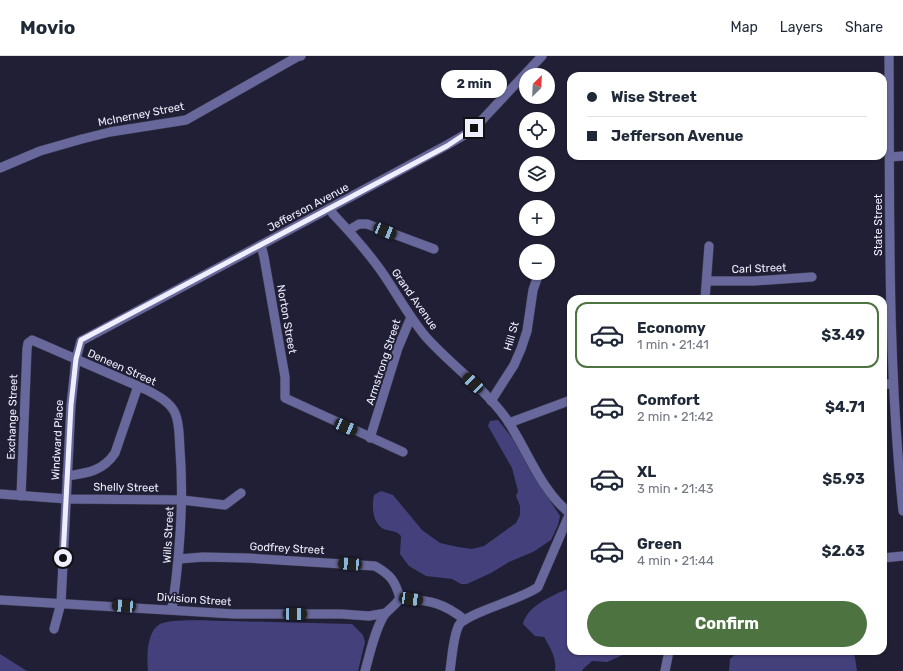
<!DOCTYPE html>
<html lang="en">
<head>
<meta charset="utf-8">
<style>
	:root { --surface:#fff; --page:#f6f6f7; --text:#1f2937; --muted:#747a83; --line:#e0e1e3; --accent:#4d7440 }
	body { margin:0; font-family:Rubik,sans-serif; background:var(--page); color:var(--text); height:100vh; display:flex; flex-direction:column; font-size:15px; white-space:nowrap }
	* { box-sizing:border-box; margin:0 }
	p { font-size:13px; color:var(--muted) }
	.icon { flex:none; width:22px; height:22px; fill:none; stroke:currentColor; stroke-width:2; stroke-linecap:round; stroke-linejoin:round }
	.map { position:relative; flex:1; overflow:hidden }
	.details { position:absolute; left:567px; top:239px; width:320px; height:360px; display:flex; flex-direction:column; background:var(--surface); border-radius:12px; box-shadow:0 1px 3px #0004 }
	.details>* { flex:none }
	.hud { position:absolute; left:567px; top:16px; width:320px; height:88px; border-radius:12px; box-shadow:0 1px 3px #0004; display:grid; align-content:center; height:88px; padding:0 20px; background:var(--surface) }
	.needle { width:26px; rotate:24deg }
	.tools { position:absolute; left:519px; top:12px; display:grid; gap:8px }
	.tools a { display:grid; place-items:center; width:36px; height:36px; border-radius:50%; background:var(--surface); box-shadow:0 1px 3px #0004; font-size:20px }
	.end { position:absolute; width:18px; height:18px; margin:-9px; border:5px solid #eeeefe; background:#111; box-shadow:0 0 0 2px #111 }
	.from { border-radius:50% }
	.bubble { position:absolute; height:28px; border-radius:14px; background:var(--surface); box-shadow:0 1px 3px #0004; font-size:13px; font-weight:700; line-height:28px; text-align:center }
	.car { position:absolute; width:12px; height:24px; margin:-12px -6px; border-radius:5px; box-shadow:0 0 3px 1px #0007; background:linear-gradient(#222 24%,#8ab4d8 0 40%,#222 0 76%,#8ab4d8 0 86%,#222 0) }
	.hud b { display:flex; align-items:center; gap:14px; height:38px; font-size:15px }
	.hud b+b { border-top:1px solid var(--line) }
	.hud i { width:10px; height:10px; background:var(--text) }
	ul { padding:7px 0 0; list-style:none }
	li { display:flex; align-items:center; gap:12px; height:66px; margin:0 8px 6px; padding:0 12px; border:2px solid transparent; border-radius:12px }
	li div { flex:1 }
	li b { display:block; font-size:15px }
	li em { font-style:normal; font-weight:700 }
	li.on { border-color:var(--accent) }
	li>.icon { width:36px; height:36px; stroke-width:1.5 }
	.button { display:flex; gap:8px; margin-top:auto; padding:8px 20px }
	.button a { flex:1; height:46px; border-radius:24px; background:var(--accent); color:#fff; font-size:16px; font-weight:700; line-height:46px; text-align:center }
	header { display:flex; align-items:center; gap:24px; box-sizing:border-box; height:56px; padding:0 20px; background:var(--surface); border-bottom:1px solid var(--line) }
	header strong { font-size:19px }
	nav { display:flex; gap:22px; margin-inline-start:auto; font-size:14px }
	.map>svg:first-child { display:block }
</style>
</head>
<body>
<header>
<strong>Movio</strong>
<nav><a>Map</a><a>Layers</a><a>Share</a></nav>
</header>
<div class="map">
<svg width="903" height="615" viewBox="0 0 903 615">
	<rect width="100%" height="100%" fill="#201f35"/>
	<!-- green -->
	<g fill="#43407b">
		<path d="M498,364L513,383L529,412L560,460L558,469L551,484L533,496L509,506L491,517L467,528H461L452,523L426,520L409,510L400,498L401,480C395,473 388,476 382,472C372,465 372,450 374,439L381,435L393,439L422,474L440,487L458,491L472,493L484,490L516,467L520,459V450L516,440L518,435L512,412L488,370L490,365Z"/>
		<path d="M571,530V595H625V598L607,606L592,605L583,613L582,615H555C557,603 550,591 544,581L535,580L523,568C526,554 542,545 554,539C561,535 566,535 571,530Z"/>
		<path d="M229,565L352,568L363,579L365,586L358,615H148C147,602 146,576 160,568C172,562 214,565 229,565Z"/>
		<polygon points="739,595 854,595 857,615 729,615 730,603"/>
		<polygon points="0,598 27,615 0,615"/>
	</g>
	<g fill="none" stroke-linecap="round" stroke-linejoin="round">
		<!-- minor casing -->
		<g stroke="#3d3c51" stroke-width="10">
			<g id="minor">
				<path d="M889,0C890,152 887,304 903,455"/>
				<polyline points="890,101 903,100"/>
				<polyline points="0,112 40,95 82,83 110,76 186,64 297,1 301,0"/>
				<path d="M330,152L333,158C351,177 369,197 384,219C398,240 410,262 426,281C451,309 483,331 505,361C527,392 540,435 571,458"/>
				<polyline points="349,174 359,168 367,168 434,193"/>
				<polyline points="261,189 264,201 285,321 285,342 403,396"/>
				<polyline points="707,225 754,225 812,221"/>
				<polyline points="705,243 709,190"/>
				<polyline points="883,329 893,327"/>
				<polyline points="491,345 514,309 521,293 527,275 533,234 539,217"/>
				<polyline points="509,367 571,344"/>
				<polyline points="370,382 398,292 411,261"/>
				<path d="M67,420C88,417 103,415 115,397L138,330"/>
				<polyline points="0,438 67,443 182,444 225,449 241,437"/>
				<path d="M21,440L27,293L28,287L32,284L147,334C158,340 170,346 175,357C180,368 179,382 180,394C184,445 180,496 173,547L171,553"/>
				<polyline points="883,502 903,500"/>
				<path d="M179,503L203,501L247,502L375,510C391,519 395,525 400,542C396,549 390,552 385,558C375,572 370,598 365,615"/>
				<path d="M400,542C429,545 441,545 465,564"/>
				<polyline points="0,544 234,558 341,558 369,560 386,557"/>
				<polyline points="54,573 61,547 71,349 76,303 81,285 330,152 447,89 466,78 482,64 542,0"/>
				<path d="M450,615C452,602 453,580 459,569C466,557 523,543 538,531L570,457"/>
				<polyline points="665,615 669,595"/>
			</g>
		</g>
		<!-- minor -->
		<use href="#minor" stroke="#68689c" stroke-width="9"/>
	</g>
	<g fill="none" stroke-linecap="round" stroke-linejoin="round">
		<!-- route -->
		<polyline stroke="#eeeefe" stroke-width="5" points="63,502 71,349 76,303 81,284 447,90 474,72"/>
	</g>
	<g text-anchor="middle" stroke-width="4" stroke-linejoin="round" paint-order="stroke">
		<!-- street labels -->
		<g font-size="11" fill="#eeeefe" stroke="#201f35">
			<text transform="translate(141 58) rotate(-11)" y="4">McInerney Street</text>
			<text transform="translate(308 151) rotate(-28)" y="4">Jefferson Avenue</text>
			<text transform="translate(878 169) rotate(-90)" y="4">State Street</text>
			<text transform="translate(759 212) rotate(-2)" y="4">Carl Street</text>
			<text transform="translate(415 243) rotate(55)" y="4">Grand Avenue</text>
			<text transform="translate(287 263) rotate(80)" y="4">Norton Street</text>
			<text transform="translate(511 280) rotate(-74)" y="4">Hill St</text>
			<text transform="translate(383 306) rotate(-72)" y="4">Armstrong Street</text>
			<text transform="translate(122 311) rotate(24)" y="4">Deneen Street</text>
			<text transform="translate(12 361) rotate(-88)" y="4">Exchange Street</text>
			<text transform="translate(57 384) rotate(-87)" y="4">Windward Place</text>
			<text transform="translate(126 431) rotate(1)" y="4">Shelly Street</text>
			<text transform="translate(168 479) rotate(-87)" y="4">Wills Street</text>
			<text transform="translate(287 492) rotate(3)" y="4">Godfrey Street</text>
			<text transform="translate(194 543) rotate(4)" y="4">Division Street</text>
		</g>
	</g>
</svg>
<div class="tools">
<a><svg class="needle" viewBox="-14 -14 28 28"><path d="M0-13l5 13h-10z" fill="#e53935"/><path d="M0 13l5-13h-10z" fill="#747a83"/></svg></a>
<a><svg class="icon" aria-label="locate" viewBox="0 0 24 24"><circle cx="12" cy="12" r="6"/><path d="M12 2v4M12 18v4M2 12h4M18 12h4"/></svg></a>
<a><svg class="icon" aria-label="layers" viewBox="0 0 24 24"><path d="M12 4l9 5-9 5-9-5zM3 14l9 5 9-5"/></svg></a>
<a>+</a>
<a>−</a>
</div>
<i class="end from" style="left:63px;top:502px"></i>
<i class="end" style="left:474px;top:72px"></i>
<div class="bubble" style="left:441px;top:14px;width:66px">2 min</div>
<i class="car" style="left:385px;top:175px;rotate:112deg"></i>
<i class="car" style="left:473px;top:327px;rotate:314deg"></i>
<i class="car" style="left:346px;top:371px;rotate:114deg"></i>
<i class="car" style="left:350px;top:508px;rotate:274deg"></i>
<i class="car" style="left:411px;top:543px;rotate:98deg"></i>
<i class="car" style="left:124px;top:550px;rotate:274deg"></i>
<i class="car" style="left:295px;top:558px;rotate:90deg"></i>
<div class="hud">
<b><i class="from"></i>Wise Street</b>
<b><i></i>Jefferson Avenue</b>
</div>
<section class="details">
<ul>
<li class="on"><svg class="icon" aria-label="car" viewBox="0 0 24 24"><path d="M5 17H2v-5l4-1 3-4h7l3 4 3 1v5h-3M9 17h6M6 11h13"/><circle cx="7" cy="17" r="2"/><circle cx="17" cy="17" r="2"/></svg><div><b>Economy</b><p>1 min · 21:41</p></div><em>$3.49</em></li>
<li><svg class="icon" aria-label="car" viewBox="0 0 24 24"><path d="M5 17H2v-5l4-1 3-4h7l3 4 3 1v5h-3M9 17h6M6 11h13"/><circle cx="7" cy="17" r="2"/><circle cx="17" cy="17" r="2"/></svg><div><b>Comfort</b><p>2 min · 21:42</p></div><em>$4.71</em></li>
<li><svg class="icon" aria-label="car" viewBox="0 0 24 24"><path d="M5 17H2v-5l4-1 3-4h7l3 4 3 1v5h-3M9 17h6M6 11h13"/><circle cx="7" cy="17" r="2"/><circle cx="17" cy="17" r="2"/></svg><div><b>XL</b><p>3 min · 21:43</p></div><em>$5.93</em></li>
<li><svg class="icon" aria-label="car" viewBox="0 0 24 24"><path d="M5 17H2v-5l4-1 3-4h7l3 4 3 1v5h-3M9 17h6M6 11h13"/><circle cx="7" cy="17" r="2"/><circle cx="17" cy="17" r="2"/></svg><div><b>Green</b><p>4 min · 21:44</p></div><em>$2.63</em></li>
</ul>
<div class="button"><a>Confirm</a></div>
</section>
</div>
</body>
</html>
